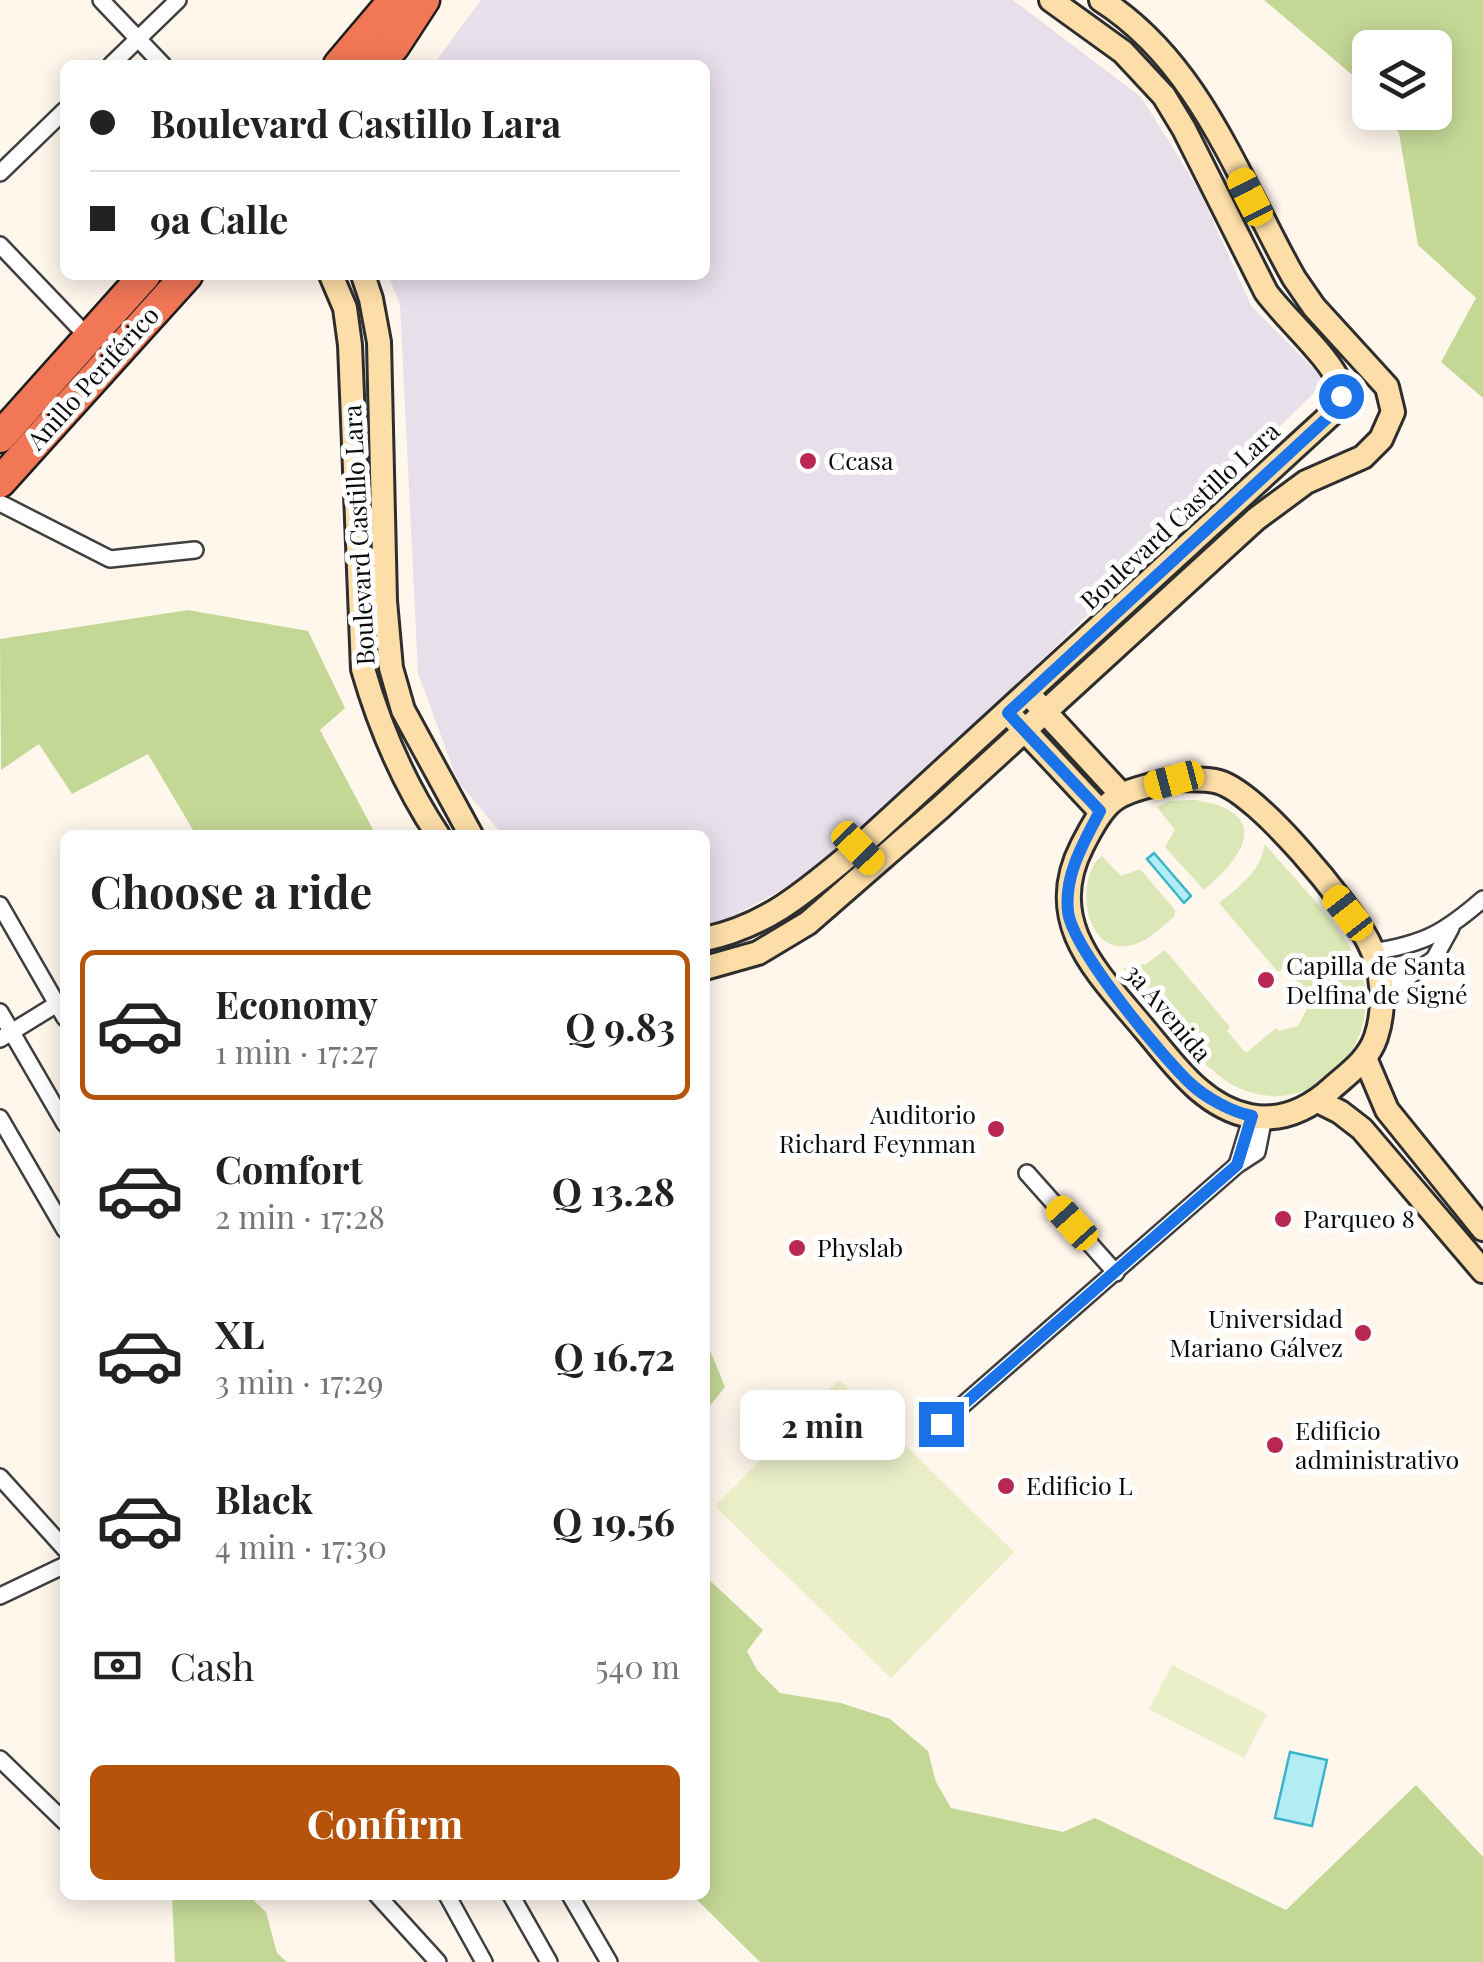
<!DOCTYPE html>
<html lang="en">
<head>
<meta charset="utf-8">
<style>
	:root { --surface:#fff; --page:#f6f6f6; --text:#222; --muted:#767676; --line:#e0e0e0; --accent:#b45309 }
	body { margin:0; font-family:"Playfair Display",serif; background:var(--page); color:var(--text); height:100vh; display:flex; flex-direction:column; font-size:38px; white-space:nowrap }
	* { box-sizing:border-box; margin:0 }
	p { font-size:32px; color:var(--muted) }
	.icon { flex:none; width:55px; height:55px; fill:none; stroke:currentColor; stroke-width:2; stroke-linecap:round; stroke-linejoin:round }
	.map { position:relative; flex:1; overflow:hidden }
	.panel { position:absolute; left:60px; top:830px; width:650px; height:1070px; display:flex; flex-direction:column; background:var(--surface); border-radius:15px; box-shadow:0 5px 25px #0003 }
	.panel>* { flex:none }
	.banner { position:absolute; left:60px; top:60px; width:650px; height:220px; border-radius:15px; box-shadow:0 5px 25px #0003; display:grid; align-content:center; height:220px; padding:0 30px; background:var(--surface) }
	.tools { position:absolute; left:1352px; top:30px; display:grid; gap:20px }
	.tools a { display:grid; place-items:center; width:100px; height:100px; border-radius:15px; background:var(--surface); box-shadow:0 5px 25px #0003; font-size:50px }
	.end { position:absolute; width:45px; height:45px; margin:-22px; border:12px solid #1a73e8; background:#fff; box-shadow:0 0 0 5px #fff }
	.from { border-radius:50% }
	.bubble { position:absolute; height:70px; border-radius:15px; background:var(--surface); box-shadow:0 5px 25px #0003; font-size:32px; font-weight:700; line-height:70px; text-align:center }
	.car { position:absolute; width:30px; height:60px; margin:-30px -15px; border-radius:12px; box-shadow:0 0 8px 2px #0007; background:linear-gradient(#f5c518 24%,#345 0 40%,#f5c518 0 76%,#345 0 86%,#f5c518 0) }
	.banner b { display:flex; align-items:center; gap:35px; height:95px; font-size:38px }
	.banner b+b { border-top:2px solid var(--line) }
	.banner i { width:25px; height:25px; background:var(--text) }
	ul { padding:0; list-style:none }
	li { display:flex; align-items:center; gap:30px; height:150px; margin:0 20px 15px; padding:0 10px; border:5px solid transparent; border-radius:15px }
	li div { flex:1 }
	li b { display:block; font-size:38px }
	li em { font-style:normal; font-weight:700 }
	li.current { border-color:var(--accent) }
	li>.icon { width:90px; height:90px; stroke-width:1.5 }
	h2 { padding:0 30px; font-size:45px; line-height:120px }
	.pay { display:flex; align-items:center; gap:25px; height:110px; padding:0 30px; font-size:38px }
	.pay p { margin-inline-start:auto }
	.cta { display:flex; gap:20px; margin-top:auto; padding:20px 30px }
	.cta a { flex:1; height:115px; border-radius:15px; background:var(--accent); color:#fff; font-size:40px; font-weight:700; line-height:115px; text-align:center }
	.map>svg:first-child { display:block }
</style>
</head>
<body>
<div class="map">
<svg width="1483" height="1962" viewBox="0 0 1483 1962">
	<rect width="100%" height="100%" fill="#fff6ec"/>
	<!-- industrial -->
	<polygon fill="#e7e0eb" points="481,0 1013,0 1141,97 1199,190 1252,307 1326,381 944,756 806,877 712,927 705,926 705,835 503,835 458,782 418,673 400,304 388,275 705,275 705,65 433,65"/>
	<!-- green -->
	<g fill="#dce7b7">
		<path d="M1195,800C1271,811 1247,855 1204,890L1165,847L1175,830L1157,807L1169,801Z"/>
		<path d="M1265,844C1292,877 1344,927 1359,965C1389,1039 1316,1123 1239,1088C1199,1070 1152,1002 1123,968L1146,964L1165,950L1230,1027L1227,1031L1246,1053L1276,1028L1279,1031L1298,1026L1308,1007L1294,991L1300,985L1285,967L1278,972L1219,903C1240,886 1260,872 1265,844Z"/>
		<path d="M1102,856L1121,876L1140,869L1175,910V916C1163,926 1150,939 1136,944C1083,962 1074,875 1102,856Z"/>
	</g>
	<!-- forest -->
	<g fill="#c4d896">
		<polygon points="1264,0 1483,0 1483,398 1441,362 1476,298 1418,245 1399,133 1387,113 1435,112 1435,48 1370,48 1370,90"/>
		<polygon points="188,610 308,631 345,708 320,730 376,835 196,835 148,754 72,794 39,744 1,770 0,639"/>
		<polygon points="705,1338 725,1387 705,1412"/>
		<polygon points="705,1576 763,1630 747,1651 757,1670 780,1693 841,1703 890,1719 928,1751 936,1782 951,1808 1063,1832 1095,1818 1286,1910 1416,1785 1483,1857 1483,1962 760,1962 692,1895 705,1895"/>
		<polygon points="172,1895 248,1895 266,1912 277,1953 287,1962 175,1962"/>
	</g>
	<!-- pitch -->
	<g fill="#ebefc8">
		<polygon points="839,1380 1014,1552 891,1678 715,1506"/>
		<polygon points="1172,1665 1267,1714 1244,1758 1149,1709"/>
	</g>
	<!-- water -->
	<g fill="#b2ecf4" stroke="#3bb4ca" stroke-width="2.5">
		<polygon points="1154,853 1191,896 1184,903 1147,859"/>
		<polygon points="1290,1752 1327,1760 1312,1826 1275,1818"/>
	</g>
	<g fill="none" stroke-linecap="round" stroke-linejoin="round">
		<!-- street casing -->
		<g stroke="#3f3f3f" stroke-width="20">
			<g id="street">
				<polyline points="101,0 163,65"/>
				<polyline points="111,65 178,0"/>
				<polyline points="0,173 65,110"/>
				<polyline points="0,245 88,337"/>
				<polyline points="0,503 110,559 195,550"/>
				<polyline points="0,905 65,1018"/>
				<path d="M1372,952C1424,944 1444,933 1483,899"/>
				<polyline points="1382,995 1434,959 1451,928"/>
				<polyline points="0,1012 65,1124"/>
				<polyline points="0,1039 57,1004"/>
				<polyline points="0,1118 65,1230"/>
				<polyline points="1237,1165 1252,1116"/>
				<polyline points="1027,1173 1116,1273"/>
				<polyline points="941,1424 1237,1165 1257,1152 1264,1117"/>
				<polyline points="0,1477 65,1549"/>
				<polyline points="0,1596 65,1565"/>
				<polyline points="0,1759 65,1822"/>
				<polyline points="377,1895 438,1962"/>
				<polyline points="447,1895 484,1962"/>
				<polyline points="511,1895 549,1962"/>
				<polyline points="570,1895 609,1962"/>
			</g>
		</g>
		<!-- secondary casing -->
		<g stroke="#2e2e2e" stroke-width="28">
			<g id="secondary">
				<path d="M331,275L345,308L350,345L363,669C380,728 404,784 438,835"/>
				<polyline points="363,275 371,299 379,342 385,601 391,668 403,710 471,835"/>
				<polyline points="1035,701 1121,794"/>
				<polyline points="1014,719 1100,811"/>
				<path d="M1174,779C1187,780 1206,778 1219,782C1259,794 1348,903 1368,941C1383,969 1386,1007 1376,1037C1369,1059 1349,1073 1332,1088C1309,1109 1282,1122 1250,1116C1203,1107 1174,1064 1146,1031C1100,975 1042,924 1082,846C1110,791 1116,795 1174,779Z"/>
				<path d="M705,939C770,925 808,889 858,848L1338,408C1340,401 1342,392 1340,385C1333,360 1283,316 1266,292L1184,129L1164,96L1123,52L1051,0"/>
				<path d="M705,968L758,953L808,923L941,807L1256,519L1306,482L1363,457L1381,439L1393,412L1387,387L1314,307L1294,278C1238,179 1200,63 1101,0"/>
				<polyline points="1365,1058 1387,1110 1483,1229"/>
				<polyline points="1318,1101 1340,1112 1362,1129 1483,1271"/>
			</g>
		</g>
		<!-- highway casing -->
		<g stroke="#1d1d1d" stroke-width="35">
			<g id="highway">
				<polyline points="339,65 394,0"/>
				<polyline points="377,65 394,46 424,0"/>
				<polyline points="0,437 145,275"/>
				<polyline points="0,482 187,275"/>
			</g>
		</g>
		<!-- street -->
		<use href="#street" stroke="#fff" stroke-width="15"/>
		<!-- secondary -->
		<use href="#secondary" stroke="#fddea8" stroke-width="22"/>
		<!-- highway -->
		<use href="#highway" stroke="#f17757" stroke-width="30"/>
	</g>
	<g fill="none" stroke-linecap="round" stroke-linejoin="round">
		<!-- route -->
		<path stroke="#1a73e8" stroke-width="12" d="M941,1424L1237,1165L1252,1116C1232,1112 1206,1098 1191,1084C1162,1057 1071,947 1068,911C1064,875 1084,842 1100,811L1008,713L1338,408L1341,396"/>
	</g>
	<!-- markers -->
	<g fill="#b82853" stroke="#fff" stroke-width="4">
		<circle cx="808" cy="461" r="10"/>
		<circle cx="1266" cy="980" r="10"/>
		<circle cx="996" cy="1129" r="10"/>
		<circle cx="1283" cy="1219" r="10"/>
		<circle cx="797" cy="1248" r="10"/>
		<circle cx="1363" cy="1333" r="10"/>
		<circle cx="1275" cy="1445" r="10"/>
		<circle cx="1006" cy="1486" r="10"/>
	</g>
	<g text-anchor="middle" stroke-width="10" stroke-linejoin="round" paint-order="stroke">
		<!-- street labels -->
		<g font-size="25" fill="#0c0c0c" stroke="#fff">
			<text transform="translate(93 378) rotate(-48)" y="9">Anillo Periférico</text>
			<text transform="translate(1180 516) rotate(-43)" y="9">Boulevard Castillo Lara</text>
			<text transform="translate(359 535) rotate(-93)" y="9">Boulevard Castillo Lara</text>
			<text transform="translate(1168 1013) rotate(50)" y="9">3a Avenida</text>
		</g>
		<!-- poi labels -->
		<g font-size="25" fill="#0c0c0c" stroke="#fff" text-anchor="start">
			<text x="828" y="470">Ccasa</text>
			<text x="1286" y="975">Capilla de Santa<tspan x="1286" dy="29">Delfina de Signé</tspan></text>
			<text x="976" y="1124" text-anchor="end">Auditorio<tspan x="976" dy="29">Richard Feynman</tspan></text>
			<text x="1303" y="1228">Parqueo 8</text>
			<text x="817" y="1257">Physlab</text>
			<text x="1343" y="1328" text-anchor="end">Universidad<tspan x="1343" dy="29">Mariano Gálvez</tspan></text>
			<text x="1295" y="1440">Edificio<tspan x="1295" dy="29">administrativo</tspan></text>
			<text x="1026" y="1495">Edificio L</text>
		</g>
	</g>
</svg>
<div class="tools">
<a><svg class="icon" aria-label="layers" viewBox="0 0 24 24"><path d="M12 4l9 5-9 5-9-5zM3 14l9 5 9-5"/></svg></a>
</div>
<i class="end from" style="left:1341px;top:396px"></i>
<i class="end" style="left:941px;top:1424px"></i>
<div class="bubble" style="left:740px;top:1390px;width:165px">2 min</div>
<i class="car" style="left:1250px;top:197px;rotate:333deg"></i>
<i class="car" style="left:1174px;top:780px;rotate:255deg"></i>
<i class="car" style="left:858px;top:848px;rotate:136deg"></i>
<i class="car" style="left:1348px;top:913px;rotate:322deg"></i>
<i class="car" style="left:1072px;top:1223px;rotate:318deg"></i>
<div class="banner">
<b><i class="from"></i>Boulevard Castillo Lara</b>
<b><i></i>9a Calle</b>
</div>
<section class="panel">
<h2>Choose a ride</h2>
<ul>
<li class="current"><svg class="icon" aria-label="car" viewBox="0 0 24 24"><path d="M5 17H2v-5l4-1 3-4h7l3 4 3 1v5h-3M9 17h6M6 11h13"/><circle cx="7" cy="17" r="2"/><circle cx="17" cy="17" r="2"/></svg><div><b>Economy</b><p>1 min · 17:27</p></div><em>Q 9.83</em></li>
<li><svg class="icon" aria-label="car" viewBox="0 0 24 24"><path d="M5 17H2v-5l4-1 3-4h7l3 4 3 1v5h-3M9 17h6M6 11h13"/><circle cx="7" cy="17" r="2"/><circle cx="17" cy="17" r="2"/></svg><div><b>Comfort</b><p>2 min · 17:28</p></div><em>Q 13.28</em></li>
<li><svg class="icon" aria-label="car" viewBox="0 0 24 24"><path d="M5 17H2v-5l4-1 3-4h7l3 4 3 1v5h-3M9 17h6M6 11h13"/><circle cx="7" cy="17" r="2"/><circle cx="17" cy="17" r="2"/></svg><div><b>XL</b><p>3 min · 17:29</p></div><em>Q 16.72</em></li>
<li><svg class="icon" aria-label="car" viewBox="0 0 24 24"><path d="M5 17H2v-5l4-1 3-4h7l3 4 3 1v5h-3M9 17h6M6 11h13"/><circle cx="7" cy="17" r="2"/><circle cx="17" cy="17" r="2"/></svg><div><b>Black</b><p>4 min · 17:30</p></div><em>Q 19.56</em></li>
</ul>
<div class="pay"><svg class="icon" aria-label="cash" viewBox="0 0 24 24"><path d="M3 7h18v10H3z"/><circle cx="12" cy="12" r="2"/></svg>Cash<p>540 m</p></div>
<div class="cta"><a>Confirm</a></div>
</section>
</div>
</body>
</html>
